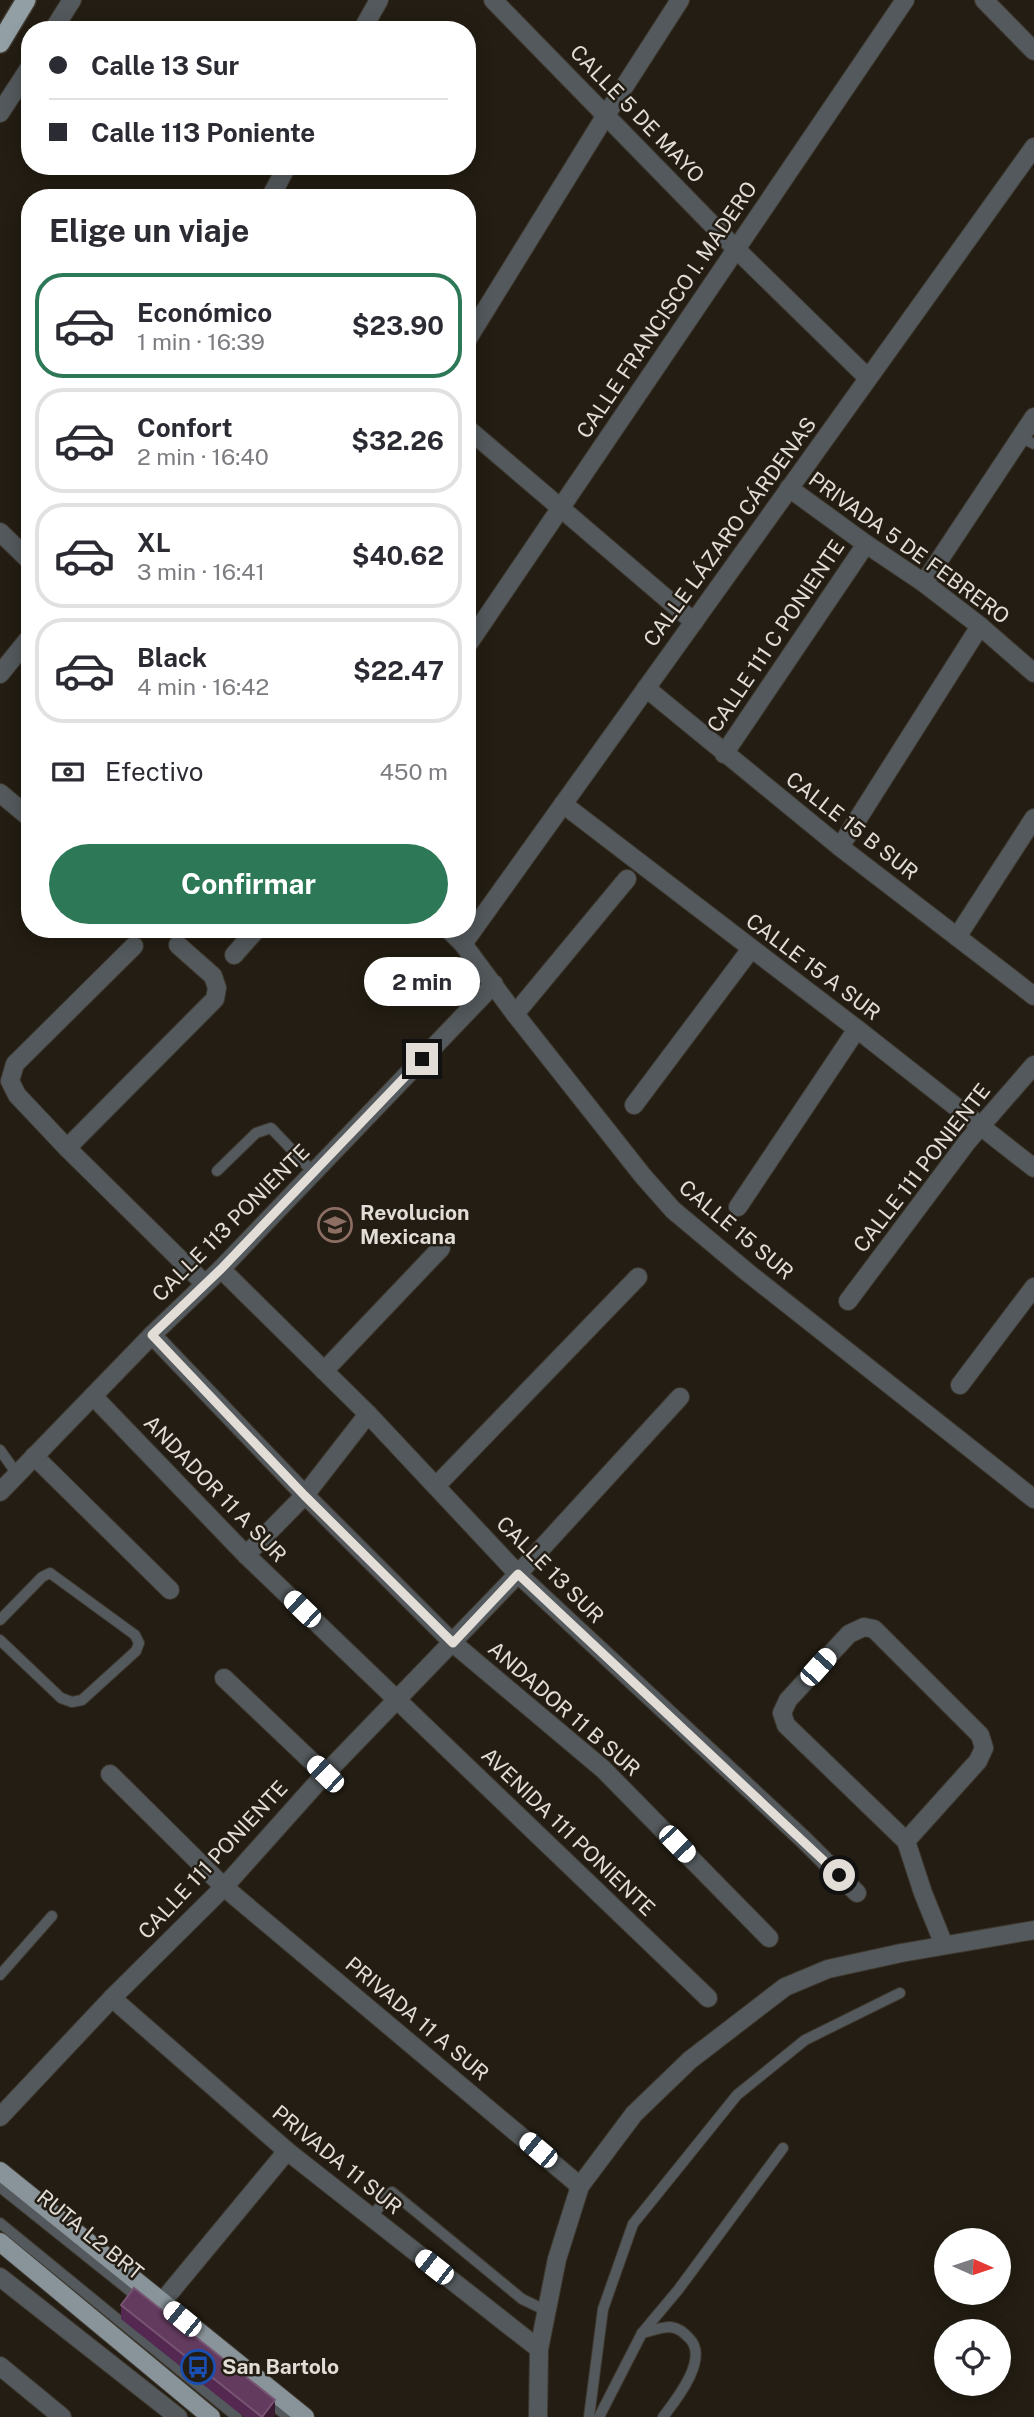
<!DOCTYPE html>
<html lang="es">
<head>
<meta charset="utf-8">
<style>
	:root { --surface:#fff; --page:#f7f7f7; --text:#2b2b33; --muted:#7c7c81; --line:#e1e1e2; --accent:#2d7957 }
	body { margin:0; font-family:"Public Sans",sans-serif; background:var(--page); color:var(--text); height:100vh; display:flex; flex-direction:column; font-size:26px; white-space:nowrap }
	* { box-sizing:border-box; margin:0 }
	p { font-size:23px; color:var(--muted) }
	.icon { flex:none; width:38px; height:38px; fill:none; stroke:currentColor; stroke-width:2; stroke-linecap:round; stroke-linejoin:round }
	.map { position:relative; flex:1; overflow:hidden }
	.drawer { position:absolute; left:21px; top:189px; width:455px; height:749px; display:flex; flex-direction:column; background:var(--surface); border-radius:28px; box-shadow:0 4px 18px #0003 }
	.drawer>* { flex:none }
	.hud { position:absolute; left:21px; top:21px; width:455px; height:154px; border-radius:28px; box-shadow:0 4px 18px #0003; display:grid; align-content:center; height:154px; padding:0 28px; background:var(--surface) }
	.needle { width:46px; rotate:93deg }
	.fabs { position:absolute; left:934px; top:2228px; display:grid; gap:14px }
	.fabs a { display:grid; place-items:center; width:77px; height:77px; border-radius:50%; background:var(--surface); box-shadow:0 4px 18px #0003; font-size:35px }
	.end { position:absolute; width:32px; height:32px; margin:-16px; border:9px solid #e2ddd7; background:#111; box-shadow:0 0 0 4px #111 }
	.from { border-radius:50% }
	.bubble { position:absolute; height:49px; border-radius:24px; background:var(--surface); box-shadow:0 4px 18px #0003; font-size:23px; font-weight:700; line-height:49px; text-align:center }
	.car { position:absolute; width:21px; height:42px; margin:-21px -10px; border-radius:9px; box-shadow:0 0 5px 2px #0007; background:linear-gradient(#fff 24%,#345 0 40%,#fff 0 76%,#345 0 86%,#fff 0) }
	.hud b { display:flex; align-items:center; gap:24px; height:66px; font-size:26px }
	.hud b+b { border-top:2px solid var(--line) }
	.hud i { width:18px; height:18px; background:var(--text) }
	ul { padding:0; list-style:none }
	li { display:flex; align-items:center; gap:21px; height:105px; margin:0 14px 10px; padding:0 14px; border:4px solid var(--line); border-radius:28px }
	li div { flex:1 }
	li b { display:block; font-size:26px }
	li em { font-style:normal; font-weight:700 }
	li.current { border-color:var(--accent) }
	li>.icon { width:63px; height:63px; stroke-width:1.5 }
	h2 { padding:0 28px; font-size:32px; line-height:84px }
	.pay { display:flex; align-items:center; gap:18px; height:77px; padding:0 28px; font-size:26px }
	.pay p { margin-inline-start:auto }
	.action { display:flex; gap:14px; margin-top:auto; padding:14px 28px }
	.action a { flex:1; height:80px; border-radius:42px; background:var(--accent); color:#fff; font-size:28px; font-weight:700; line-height:80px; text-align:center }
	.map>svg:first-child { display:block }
</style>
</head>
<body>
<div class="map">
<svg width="1034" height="2417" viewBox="0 0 1034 2417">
	<rect width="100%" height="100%" fill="#231d13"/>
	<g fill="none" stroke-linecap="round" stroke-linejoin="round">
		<!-- service casing -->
		<g stroke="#3e382e" stroke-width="12">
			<g id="service">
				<polyline points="1020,437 1034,444"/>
				<polyline points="217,1171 256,1133 271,1128 313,1172"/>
				<polyline points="0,1450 17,1474"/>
				<polyline points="0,1620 42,1577 50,1573 135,1635 139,1643 136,1651 82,1700 72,1702 61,1698 0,1640"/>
				<polyline points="0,1975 52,1916"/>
				<polyline points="0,2187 140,2299"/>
				<polyline points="371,2217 392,2192 522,2299 547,2311"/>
				<polyline points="0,2223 237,2417"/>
				<polyline points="642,2333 678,2290 783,2148"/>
				<polyline points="267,2400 288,2417"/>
				<polyline points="589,2417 603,2309 633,2224 737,2095 805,2040 900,1993"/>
				<path d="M599,2417L642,2333C651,2331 661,2327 670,2327C679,2328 683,2332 689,2338C710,2358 676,2400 663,2417"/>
			</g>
		</g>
		<!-- minor casing -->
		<g stroke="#3e382e" stroke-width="20">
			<g id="minor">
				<polyline points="493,0 736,249 868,378"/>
				<polyline points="984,0 1034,51"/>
				<polyline points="53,30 72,0"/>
				<polyline points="362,30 379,0"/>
				<polyline points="0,113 30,67"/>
				<polyline points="270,198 287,166"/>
				<polyline points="467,340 606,115 680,0"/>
				<polyline points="467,428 694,622"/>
				<polyline points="789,488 866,544 924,583 980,626 1034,673"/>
				<polyline points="0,532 30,561"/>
				<polyline points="924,583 1034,417"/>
				<polyline points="467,646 905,0"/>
				<polyline points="0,674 30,637"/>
				<polyline points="646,688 840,847 1034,996"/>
				<polyline points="724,754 866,544"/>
				<polyline points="0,793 30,818"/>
				<polyline points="563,804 857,1029 1034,1168"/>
				<polyline points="840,847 980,626"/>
				<polyline points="448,929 463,944 515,1014 643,1176 673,1210 747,1272 1034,1499"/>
				<polyline points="957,937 1034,818"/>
				<polyline points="463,944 1034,147"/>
				<polyline points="134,946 15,1064 10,1081 17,1095 67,1148 205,1284"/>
				<polyline points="234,955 257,929"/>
				<polyline points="515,1014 627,879"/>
				<polyline points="634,1105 751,949"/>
				<polyline points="67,1148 215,999 217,988 213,976 178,945"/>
				<polyline points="738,1207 857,1029"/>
				<polyline points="221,1269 368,1414 518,1574 804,1840 857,1893"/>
				<polyline points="848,1301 967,1142 1034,1065"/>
				<polyline points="152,1335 305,1495 453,1643 603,1769 769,1938"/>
				<polyline points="324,1371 441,1248"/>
				<polyline points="960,1385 1034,1287"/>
				<polyline points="93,1396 246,1555 708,1998"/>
				<polyline points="34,1456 170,1590"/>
				<polyline points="436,1486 638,1277"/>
				<polyline points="0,1492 152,1335 221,1269 494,984"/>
				<polyline points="246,1555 305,1495 368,1414"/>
				<polyline points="224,1678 325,1774"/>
				<polyline points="110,1774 224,1887 580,2186"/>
				<polyline points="906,1841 978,1761 984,1748 980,1735 874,1629 864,1627 849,1634 788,1700 782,1713 786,1725 906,1841 923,1893 944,1945"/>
				<polyline points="112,1998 287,2151 539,2349"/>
				<polyline points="0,2117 112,1998 224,1887 325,1774 518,1574 680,1397"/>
				<polyline points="162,2302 287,2151"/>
				<polyline points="0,2366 62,2417"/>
				<polyline points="538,2417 539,2349 557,2259 580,2186 634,2114 690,2060 785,1987 828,1969 901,1953 1034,1930"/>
			</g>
		</g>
		<!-- tertiary casing -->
		<g stroke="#3e382e" stroke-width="20">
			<polyline id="tertiary" points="0,2277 178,2417"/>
		</g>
		<!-- primary casing -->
		<g stroke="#3e382e" stroke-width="20">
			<g id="primary">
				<polyline points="0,2171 305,2417"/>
				<polyline points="0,2242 211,2417"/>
			</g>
		</g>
		<!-- trunk casing -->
		<g stroke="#3e382e" stroke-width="22">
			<polyline id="trunk" points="0,43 26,0"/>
		</g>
		<!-- service -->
		<use href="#service" stroke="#53595c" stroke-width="10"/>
		<!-- minor -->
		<use href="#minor" stroke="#53595c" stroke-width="18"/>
		<!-- tertiary -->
		<use href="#tertiary" stroke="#53595c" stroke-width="18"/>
		<!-- primary -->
		<use href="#primary" stroke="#88949a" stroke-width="18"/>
		<!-- trunk -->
		<use href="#trunk" stroke="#92a0a6" stroke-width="19"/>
	</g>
	<!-- wall -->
	<polygon fill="#542851" points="121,2305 275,2415 273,2417 244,2417 121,2319"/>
	<!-- shaded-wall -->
	<polygon fill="#3a1b32" points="275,2400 275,2415 273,2417 262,2417"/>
	<!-- building -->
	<polygon fill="#633b5f" stroke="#775472" stroke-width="2" points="134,2288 275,2400 262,2417 121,2305"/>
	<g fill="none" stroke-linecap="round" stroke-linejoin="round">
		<!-- route -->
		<polyline stroke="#e2ddd7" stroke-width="9" points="422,1059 221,1269 152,1335 304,1495 453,1643 518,1574 839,1875"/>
	</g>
	<!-- icons -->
	<defs>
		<g id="school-ring" transform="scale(1.75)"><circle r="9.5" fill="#231d13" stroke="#8d6e63" stroke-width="1.5"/><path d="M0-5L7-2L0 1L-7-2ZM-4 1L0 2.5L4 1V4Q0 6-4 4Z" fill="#8d6e63"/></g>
		<g id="bus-ring" transform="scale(1.75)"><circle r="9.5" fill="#231d13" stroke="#1a4fb4" stroke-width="1.5"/><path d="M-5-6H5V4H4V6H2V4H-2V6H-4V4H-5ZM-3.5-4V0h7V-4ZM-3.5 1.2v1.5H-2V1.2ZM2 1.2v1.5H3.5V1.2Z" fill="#1a4fb4"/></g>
	</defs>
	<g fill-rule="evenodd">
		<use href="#school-ring" x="335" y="1225"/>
		<use href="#bus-ring" x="198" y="2367"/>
	</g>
	<g text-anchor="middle" stroke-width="5" stroke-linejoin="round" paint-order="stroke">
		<!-- street labels -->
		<g font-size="21" fill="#e2ddd7" stroke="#231d13">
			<text transform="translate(637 114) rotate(46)" y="7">CALLE 5 DE MAYO</text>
			<text transform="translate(667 310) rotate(-56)" y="7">CALLE FRANCISCO I. MADERO</text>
			<text transform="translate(730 532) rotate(-54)" y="7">CALLE LÁZARO CÁRDENAS</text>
			<text transform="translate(909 548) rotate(36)" y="7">PRIVADA 5 DE FEBRERO</text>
			<text transform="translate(776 636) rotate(-56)" y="7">CALLE 111 C PONIENTE</text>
			<text transform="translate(852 826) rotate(38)" y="7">CALLE 15 B SUR</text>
			<text transform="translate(813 967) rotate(37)" y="7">CALLE 15 A SUR</text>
			<text transform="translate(922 1168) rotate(-52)" y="7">CALLE 111 PONIENTE</text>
			<text transform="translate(231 1223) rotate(-45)" y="7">CALLE 113 PONIENTE</text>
			<text transform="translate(736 1230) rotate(40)" y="7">CALLE 15 SUR</text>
			<text transform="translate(215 1489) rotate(46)" y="7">ANDADOR 11 A SUR</text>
			<text transform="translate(550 1570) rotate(45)" y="7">CALLE 13 SUR</text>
			<text transform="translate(564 1709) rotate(41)" y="7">ANDADOR 11 B SUR</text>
			<text transform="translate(568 1832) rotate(44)" y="7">AVENIDA 111 PONIENTE</text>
			<text transform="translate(213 1860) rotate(-47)" y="7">CALLE 111 PONIENTE</text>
			<text transform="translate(417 2019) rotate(40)" y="7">PRIVADA 11 A SUR</text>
			<text transform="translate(337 2160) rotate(39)" y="7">PRIVADA 11 SUR</text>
			<text transform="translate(90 2235) rotate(39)" y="7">RUTA L2 BRT</text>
		</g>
		<!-- poi labels -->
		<g font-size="21" font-weight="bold" fill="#e2ddd7" stroke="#231d13" text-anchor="start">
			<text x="360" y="1220">Revolucion<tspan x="360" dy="24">Mexicana</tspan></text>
			<text x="222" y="2374">San Bartolo</text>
		</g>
	</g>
</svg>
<div class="fabs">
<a><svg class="needle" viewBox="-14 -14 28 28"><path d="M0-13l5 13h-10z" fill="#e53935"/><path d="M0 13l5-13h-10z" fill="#7c7c81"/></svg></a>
<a><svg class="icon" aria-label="locate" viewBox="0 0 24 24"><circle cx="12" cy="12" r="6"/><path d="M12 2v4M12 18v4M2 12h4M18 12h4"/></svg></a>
</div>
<i class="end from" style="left:839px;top:1875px"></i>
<i class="end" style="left:422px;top:1059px"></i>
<div class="bubble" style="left:364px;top:957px;width:116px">2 min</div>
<i class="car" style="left:302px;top:1609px;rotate:314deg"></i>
<i class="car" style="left:818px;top:1667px;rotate:42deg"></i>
<i class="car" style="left:325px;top:1774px;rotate:314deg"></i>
<i class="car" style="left:677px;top:1844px;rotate:136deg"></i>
<i class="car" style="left:538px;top:2150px;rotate:310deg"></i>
<i class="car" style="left:434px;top:2267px;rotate:308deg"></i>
<i class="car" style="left:182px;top:2319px;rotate:309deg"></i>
<div class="hud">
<b><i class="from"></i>Calle 13 Sur</b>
<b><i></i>Calle 113 Poniente</b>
</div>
<section class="drawer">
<h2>Elige un viaje</h2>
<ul>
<li class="current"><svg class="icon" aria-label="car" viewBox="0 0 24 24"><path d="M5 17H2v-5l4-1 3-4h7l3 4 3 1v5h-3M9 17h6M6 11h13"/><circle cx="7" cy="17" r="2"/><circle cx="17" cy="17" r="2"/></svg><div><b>Económico</b><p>1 min · 16:39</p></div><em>$23.90</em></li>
<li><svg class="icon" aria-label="car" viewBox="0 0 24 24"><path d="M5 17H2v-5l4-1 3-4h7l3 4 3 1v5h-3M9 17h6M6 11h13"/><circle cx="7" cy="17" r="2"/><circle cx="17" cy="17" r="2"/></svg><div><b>Confort</b><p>2 min · 16:40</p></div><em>$32.26</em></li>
<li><svg class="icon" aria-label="car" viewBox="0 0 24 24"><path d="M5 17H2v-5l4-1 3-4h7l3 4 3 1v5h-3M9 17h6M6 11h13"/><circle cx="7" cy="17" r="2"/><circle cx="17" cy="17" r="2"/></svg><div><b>XL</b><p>3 min · 16:41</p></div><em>$40.62</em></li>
<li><svg class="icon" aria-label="car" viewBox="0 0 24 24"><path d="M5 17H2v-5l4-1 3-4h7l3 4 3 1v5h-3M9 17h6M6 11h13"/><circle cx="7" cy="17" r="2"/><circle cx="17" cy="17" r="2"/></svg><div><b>Black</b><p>4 min · 16:42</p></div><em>$22.47</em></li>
</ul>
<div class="pay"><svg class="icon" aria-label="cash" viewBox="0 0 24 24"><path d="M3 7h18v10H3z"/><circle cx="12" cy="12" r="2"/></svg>Efectivo<p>450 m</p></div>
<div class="action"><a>Confirmar</a></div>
</section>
</div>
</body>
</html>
